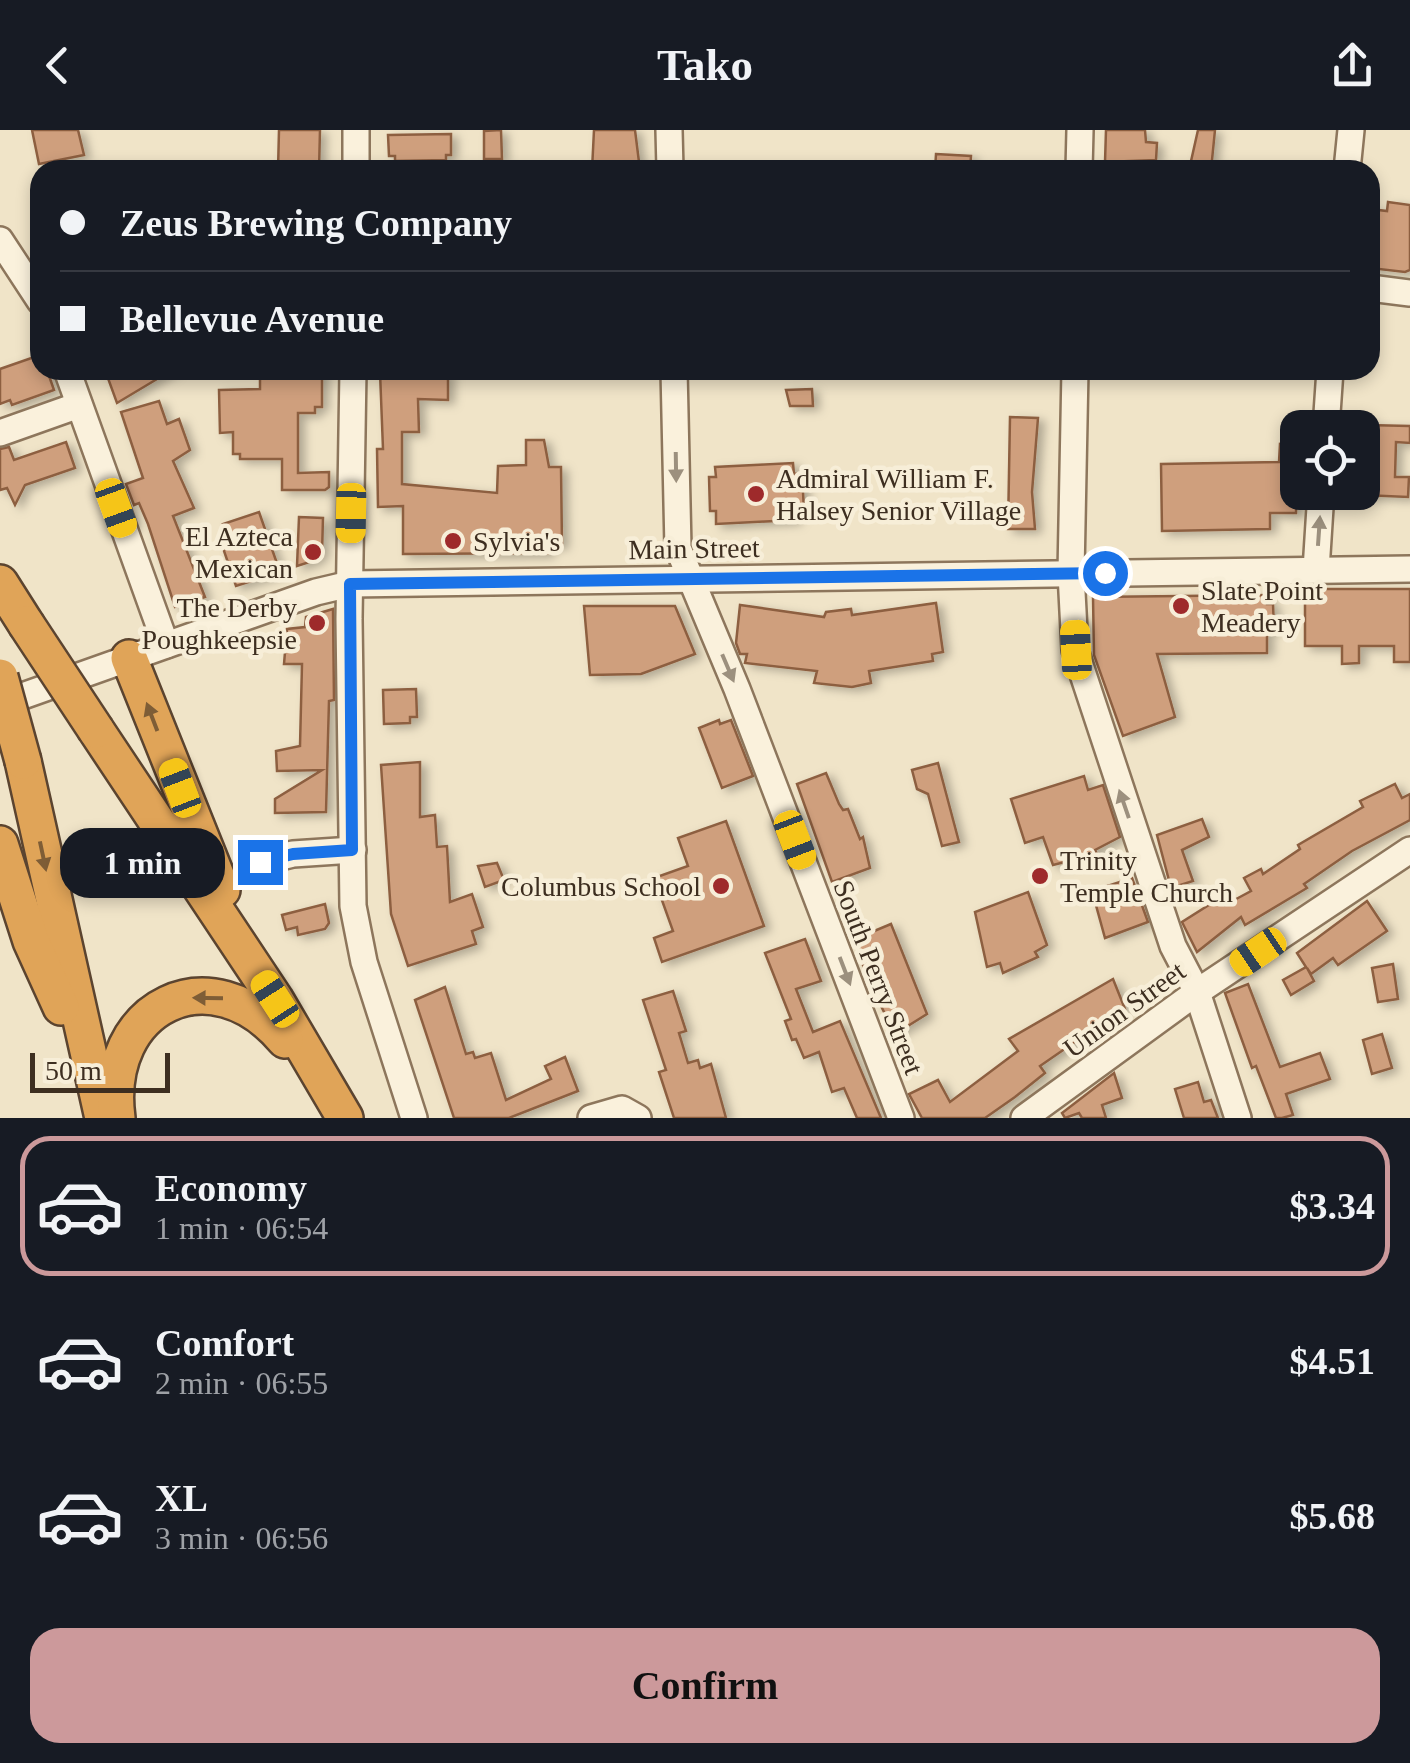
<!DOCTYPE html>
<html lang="en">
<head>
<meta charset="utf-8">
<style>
	:root { --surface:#171b24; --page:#20242c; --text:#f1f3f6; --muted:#9ea1a6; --line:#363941; --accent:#cc999b }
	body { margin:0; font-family:Georgia,serif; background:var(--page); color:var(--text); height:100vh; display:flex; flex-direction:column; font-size:38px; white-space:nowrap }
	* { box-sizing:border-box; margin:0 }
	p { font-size:32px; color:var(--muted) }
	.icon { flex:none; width:55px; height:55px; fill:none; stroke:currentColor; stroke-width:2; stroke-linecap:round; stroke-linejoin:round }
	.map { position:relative; height:988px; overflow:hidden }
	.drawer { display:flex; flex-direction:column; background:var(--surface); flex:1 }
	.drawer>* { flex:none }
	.guide { position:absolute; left:30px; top:30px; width:1350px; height:220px; border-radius:30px; box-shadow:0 5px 15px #0003; display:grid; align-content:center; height:220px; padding:0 30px; background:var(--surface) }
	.controls { position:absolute; left:1280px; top:280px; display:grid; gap:20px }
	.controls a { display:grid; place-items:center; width:100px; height:100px; border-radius:20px; background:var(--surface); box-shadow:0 5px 15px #0003; font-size:50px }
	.scale { position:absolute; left:30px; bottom:25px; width:140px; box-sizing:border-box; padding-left:10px; border:5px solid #3d2e20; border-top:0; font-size:28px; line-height:35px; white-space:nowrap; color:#3d2e20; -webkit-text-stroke:8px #f7eed8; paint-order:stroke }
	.end { position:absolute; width:45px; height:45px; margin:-22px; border:12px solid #1a73e8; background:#fff; box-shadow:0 0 0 5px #fff }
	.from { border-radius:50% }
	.bubble { position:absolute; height:70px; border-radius:30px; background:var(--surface); box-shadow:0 5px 15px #0003; font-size:32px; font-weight:600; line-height:70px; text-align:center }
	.car { position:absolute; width:30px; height:60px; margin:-30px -15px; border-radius:12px; box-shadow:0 0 8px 2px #0007; background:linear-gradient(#f5c518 24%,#345 0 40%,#f5c518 0 76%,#345 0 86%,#f5c518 0) }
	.guide b { display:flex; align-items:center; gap:35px; height:95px; font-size:38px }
	.guide b+b { border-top:2px solid var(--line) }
	.guide i { width:25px; height:25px; background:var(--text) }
	ul { padding:18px 0 0; list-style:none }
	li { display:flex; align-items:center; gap:30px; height:140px; margin:0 20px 15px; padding:0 10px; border:5px solid transparent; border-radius:30px }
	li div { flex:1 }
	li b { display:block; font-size:38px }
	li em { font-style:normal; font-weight:600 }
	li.on { border-color:var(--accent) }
	li>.icon { width:90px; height:90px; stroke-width:1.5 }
	.cta { display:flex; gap:20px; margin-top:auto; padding:20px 30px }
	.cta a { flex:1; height:115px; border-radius:30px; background:var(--accent); color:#111; font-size:40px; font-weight:600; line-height:115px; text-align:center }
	header { display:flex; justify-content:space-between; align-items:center; height:130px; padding:0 30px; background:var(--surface); font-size:45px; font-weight:600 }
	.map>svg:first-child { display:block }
</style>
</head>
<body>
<header><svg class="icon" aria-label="back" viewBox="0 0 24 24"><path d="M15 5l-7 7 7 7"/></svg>Tako<svg class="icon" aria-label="share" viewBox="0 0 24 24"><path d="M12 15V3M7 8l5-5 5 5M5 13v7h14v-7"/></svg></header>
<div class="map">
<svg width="1410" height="988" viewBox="0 0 1410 988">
	<defs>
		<filter id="shadow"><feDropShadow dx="6" dy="3.5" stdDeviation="5" flood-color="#0004"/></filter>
	</defs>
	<rect width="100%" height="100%" fill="#f0e4c8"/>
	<!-- building -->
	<g fill="#cf9f7d" stroke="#8d5f41" stroke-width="2.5" filter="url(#shadow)">
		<polygon points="32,0 78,0 84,25 39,34"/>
		<polygon points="279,0 320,0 319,40 278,40"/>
		<polygon points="501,0 502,29 484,29 484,1"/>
		<polygon points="594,0 635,0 640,40 592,40"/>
		<polygon points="1106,0 1145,0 1146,12 1157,13 1156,30 1105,32"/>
		<polygon points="1198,0 1215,0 1211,40 1189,40"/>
		<polygon points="451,4 451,25 446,25 446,30 395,31 395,26 389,26 388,5"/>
		<polygon points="936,24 971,26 970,40 935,40"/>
		<polygon points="1388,72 1410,75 1410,140 1405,142 1370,138 1370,79 1387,81"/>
		<polygon points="40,225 40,240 47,240 54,260 12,275 10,270 0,274 0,239"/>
		<polygon points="105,240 172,240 117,273"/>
		<polygon points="272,240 322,240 322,277 315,277 315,283 298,283 298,343 329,342 329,357 325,360 282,360 282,329 240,329 240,324 233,324 233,302 220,303 219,260 260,259 260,246 272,246"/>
		<polygon points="380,242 448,243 448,270 418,269 419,302 402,302 402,354 497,363 498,336 526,335 526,310 544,310 549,337 561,337 562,415 548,415 548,423 403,424 403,376 378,377 377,319 383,319"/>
		<polygon points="812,259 813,276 790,276 786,260"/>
		<polygon points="159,271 167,294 179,289 190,320 173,331 194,378 173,386 205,467 175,477 148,394 139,373 134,375 126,354 143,348 121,282"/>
		<polygon points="1010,287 1038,288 1032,362 1035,399 1008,399"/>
		<polygon points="1366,295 1410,296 1410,313 1396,312 1395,347 1409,347 1408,367 1363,365"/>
		<polygon points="66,312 75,338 25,355 15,375 7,358 0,360 0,319 9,317 14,330"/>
		<polygon points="1280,314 1298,316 1296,383 1270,383 1270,399 1162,401 1161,334 1279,332"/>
		<polygon points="793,333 794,344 802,343 804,381 794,381 795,390 716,394 716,381 710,381 709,347 716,347 715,337"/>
		<polygon points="259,382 280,442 236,456 224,421 228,408 223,394"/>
		<polygon points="299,387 323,388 322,423 316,430 297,436"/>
		<polygon points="1305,459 1410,459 1410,532 1394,532 1394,516 1359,516 1359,533 1342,534 1342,516 1305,516"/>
		<polygon points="1267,465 1267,474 1273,474 1274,499 1267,499 1267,523 1157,524 1175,587 1123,606 1094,525 1093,467"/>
		<polygon points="936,473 943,522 932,524 933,531 869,541 871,553 852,557 814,553 817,541 745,533 747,524 740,524 736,513 740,475 824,487 826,482 851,479 852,485"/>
		<polygon points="584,476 675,476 695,524 641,544 590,545"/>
		<polygon points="333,479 334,570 329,571 326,682 275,683 275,669 322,640 277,641 276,621 300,616 302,534 284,534 287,499 305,497 306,487"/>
		<polygon points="416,559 417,587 410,587 410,593 384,594 383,560"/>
		<polygon points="719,590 720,594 731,590 753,646 722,658 699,598"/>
		<polygon points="420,632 420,687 435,685 437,717 447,716 450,772 472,764 483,797 472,801 476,814 408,836 391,784 381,635"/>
		<polygon points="938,633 959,712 942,716 928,664 917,659 912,640"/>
		<polygon points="826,643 839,674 843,680 848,679 860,709 863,707 870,738 832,752 797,654"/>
		<polygon points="1084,646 1088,660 1103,655 1120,707 1095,720 1097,724 1053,735 1043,707 1025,713 1011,669"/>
		<polygon points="1395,654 1402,668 1410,664 1410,690 1352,721 1304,754 1307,758 1245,795 1241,787 1197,822 1182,792 1220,768 1225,775 1251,761 1244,748 1261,739 1263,744 1300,719 1298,715 1363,677 1360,671"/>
		<polygon points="1202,689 1209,707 1182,720 1193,751 1171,758 1157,705"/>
		<polygon points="726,691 764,796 662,832 654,808 673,801 654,748 688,736 678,708"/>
		<polygon points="497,733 504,750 485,757 478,736"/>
		<polygon points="1132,748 1148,792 1105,808 1094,768 1106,764 1104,757"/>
		<polygon points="1028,762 1047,815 1035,822 1038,827 1003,843 1000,833 987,837 975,782"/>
		<polygon points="1367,771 1387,801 1338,835 1333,828 1311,844 1307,838 1314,851 1291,865 1283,850 1306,837 1297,823"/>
		<polygon points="325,774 329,793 325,799 298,805 297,797 286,800 282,785"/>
		<polygon points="891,794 927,884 895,904 867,848 855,809"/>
		<polygon points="805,809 821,851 796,859 813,902 840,891 881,988 857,988 844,958 832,962 819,922 804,928 796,909 792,910 785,891 791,889 765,823"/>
		<polygon points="1393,834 1398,869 1378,872 1372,838"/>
		<polygon points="1113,849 1125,879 1097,894 1101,900 1085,912 1082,907 1040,936 1045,943 1015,967 985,988 922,988 909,964 938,950 950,972 1018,921 1009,909"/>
		<polygon points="1248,854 1280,937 1320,923 1330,949 1286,964 1293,985 1282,988 1276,988 1256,936 1252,938 1225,863"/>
		<polygon points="445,857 466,924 473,922 475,928 491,923 506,970 551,949 545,936 565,927 578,961 509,988 454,988 415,870"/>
		<polygon points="673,861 686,901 679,903 688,933 698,930 700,938 711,934 726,988 674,988 659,942 666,940 643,870"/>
		<polygon points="1382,904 1392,938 1372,944 1363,910"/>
		<polygon points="1114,943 1122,968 1102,975 1106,988 1082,988 1079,983 1065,988 1062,983"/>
		<polygon points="1198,952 1204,972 1211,970 1218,988 1184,988 1175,959"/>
	</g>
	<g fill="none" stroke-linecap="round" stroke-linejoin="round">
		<!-- minor casing -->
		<g stroke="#8d765c" stroke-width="30">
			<g id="minor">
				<polyline points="669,0 670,40"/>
				<polyline points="356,40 356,0"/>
				<polyline points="1079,40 1080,0"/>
				<polyline points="1347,40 1351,0"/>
				<polyline points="0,110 40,171"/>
				<polyline points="1370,158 1410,163"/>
				<polyline points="67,240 166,515"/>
				<polyline points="353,240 349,489 353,776 364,832 414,988"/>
				<polyline points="674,240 678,418 737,559 901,988"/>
				<polyline points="1075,240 1071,443 1075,520 1173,816 1197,862 1238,988"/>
				<polyline points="1326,298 1330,240"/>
				<polyline points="0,303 79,275"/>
				<polyline points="1316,440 1321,362"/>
				<polyline points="0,574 316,462 350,454 1410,439"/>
				<polyline points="260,732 293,724 353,720"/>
				<polyline points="591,988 622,979 638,988"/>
				<polyline points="1024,988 1197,862 1410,720"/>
			</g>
		</g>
		<!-- highway casing -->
		<g stroke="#5b4430" stroke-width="40">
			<g id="highway">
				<polyline points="0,453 26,494"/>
				<polyline points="129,528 222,760"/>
				<polyline points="96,600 275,869 345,988"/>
				<polyline points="23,631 103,988"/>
				<polyline points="0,714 31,811 61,877"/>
				<path d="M117,988C102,876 211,822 285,910"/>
			</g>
		</g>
		<!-- minor -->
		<use href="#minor" stroke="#faf1dc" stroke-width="25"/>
		<!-- highway -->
		<use href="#highway" stroke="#e0a458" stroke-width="35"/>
		<!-- highway-bridge casing -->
		<g stroke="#5b4430" stroke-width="40" stroke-linecap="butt">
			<g id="highway-bridge">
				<polyline points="26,494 96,600"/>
				<polyline points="0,547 23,631"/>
			</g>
		</g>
		<!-- highway-bridge -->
		<use href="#highway-bridge" stroke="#e0a458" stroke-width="35"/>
	</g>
	<!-- one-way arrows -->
	<defs><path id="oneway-solid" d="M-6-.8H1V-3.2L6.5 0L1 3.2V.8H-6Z" transform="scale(2.5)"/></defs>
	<g fill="#9c907e">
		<use href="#oneway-solid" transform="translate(676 337) rotate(89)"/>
		<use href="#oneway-solid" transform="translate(1319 401) rotate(-86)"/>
		<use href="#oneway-solid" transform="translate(728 538) rotate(67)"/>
		<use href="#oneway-solid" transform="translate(1124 674) rotate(-109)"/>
		<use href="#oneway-solid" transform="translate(845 841) rotate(69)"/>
	</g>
	<g fill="#7e5d36">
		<use href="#oneway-solid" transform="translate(152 587) rotate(-111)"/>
		<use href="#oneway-solid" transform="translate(43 726) rotate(78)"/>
		<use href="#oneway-solid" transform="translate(208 868) rotate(-179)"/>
	</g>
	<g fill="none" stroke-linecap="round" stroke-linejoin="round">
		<!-- route -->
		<polyline stroke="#1a73e8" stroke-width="12" points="260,732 293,724 352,720 350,454 1105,443"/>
	</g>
	<!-- markers -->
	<g fill="#9e2a2b" stroke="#f7eed8" stroke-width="4">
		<circle cx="756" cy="364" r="10"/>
		<circle cx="453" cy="411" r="10"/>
		<circle cx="313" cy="422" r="10"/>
		<circle cx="1181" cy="476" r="10"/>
		<circle cx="317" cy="493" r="10"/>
		<circle cx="1040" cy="746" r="10"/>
		<circle cx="721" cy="756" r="10"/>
	</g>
	<g text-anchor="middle" stroke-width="9" stroke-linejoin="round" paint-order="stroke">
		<!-- poi labels -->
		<g font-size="28" fill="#3d2e20" stroke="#f7eed8" text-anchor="start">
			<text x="776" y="358">Admiral William F.<tspan x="776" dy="32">Halsey Senior Village</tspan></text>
			<text x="293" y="416" text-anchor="end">El Azteca<tspan x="293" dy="32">Mexican</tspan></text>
			<text x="473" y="421">Sylvia's</text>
			<text x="1201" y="470">Slate Point<tspan x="1201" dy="32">Meadery</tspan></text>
			<text x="297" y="487" text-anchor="end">The Derby<tspan x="297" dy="32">Poughkeepsie</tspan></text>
			<text x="1060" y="740">Trinity<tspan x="1060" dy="32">Temple Church</tspan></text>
			<text x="701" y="766" text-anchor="end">Columbus School</text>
		</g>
		<!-- street labels -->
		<g font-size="28" fill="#3d2e20" stroke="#f7eed8">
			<text transform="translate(694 418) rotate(-1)" y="10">Main Street</text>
			<text transform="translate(879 847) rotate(69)" y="10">South Perry Street</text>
			<text transform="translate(1124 879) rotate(-36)" y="10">Union Street</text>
		</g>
	</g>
</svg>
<div class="controls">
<a><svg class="icon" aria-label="locate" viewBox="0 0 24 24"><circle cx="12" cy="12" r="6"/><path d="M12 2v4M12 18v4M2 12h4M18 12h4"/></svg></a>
</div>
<div class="scale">50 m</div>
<i class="end from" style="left:1105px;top:443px"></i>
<i class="end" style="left:260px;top:732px"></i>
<div class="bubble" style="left:60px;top:698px;width:165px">1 min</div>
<i class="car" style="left:116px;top:378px;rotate:160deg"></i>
<i class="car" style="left:351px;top:383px;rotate:181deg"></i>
<i class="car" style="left:1076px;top:520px;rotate:357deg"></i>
<i class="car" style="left:180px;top:658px;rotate:339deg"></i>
<i class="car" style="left:795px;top:710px;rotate:159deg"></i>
<i class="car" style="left:1258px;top:822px;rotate:236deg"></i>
<i class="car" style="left:275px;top:869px;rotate:327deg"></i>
<div class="guide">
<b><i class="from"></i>Zeus Brewing Company</b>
<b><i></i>Bellevue Avenue</b>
</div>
</div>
<section class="drawer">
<ul>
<li class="on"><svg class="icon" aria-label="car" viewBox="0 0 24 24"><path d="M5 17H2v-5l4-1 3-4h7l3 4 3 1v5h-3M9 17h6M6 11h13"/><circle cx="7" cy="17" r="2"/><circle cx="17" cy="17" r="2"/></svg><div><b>Economy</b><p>1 min · 06:54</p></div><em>$3.34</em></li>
<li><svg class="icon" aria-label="car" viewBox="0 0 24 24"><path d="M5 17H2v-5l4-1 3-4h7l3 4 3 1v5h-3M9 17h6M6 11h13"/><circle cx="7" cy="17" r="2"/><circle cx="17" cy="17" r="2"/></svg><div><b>Comfort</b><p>2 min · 06:55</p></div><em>$4.51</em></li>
<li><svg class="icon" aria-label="car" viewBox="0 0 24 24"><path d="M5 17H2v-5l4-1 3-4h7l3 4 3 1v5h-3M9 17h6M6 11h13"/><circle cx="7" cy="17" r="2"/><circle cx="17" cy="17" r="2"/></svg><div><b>XL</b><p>3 min · 06:56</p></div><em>$5.68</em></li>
</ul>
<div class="cta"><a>Confirm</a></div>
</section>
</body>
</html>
